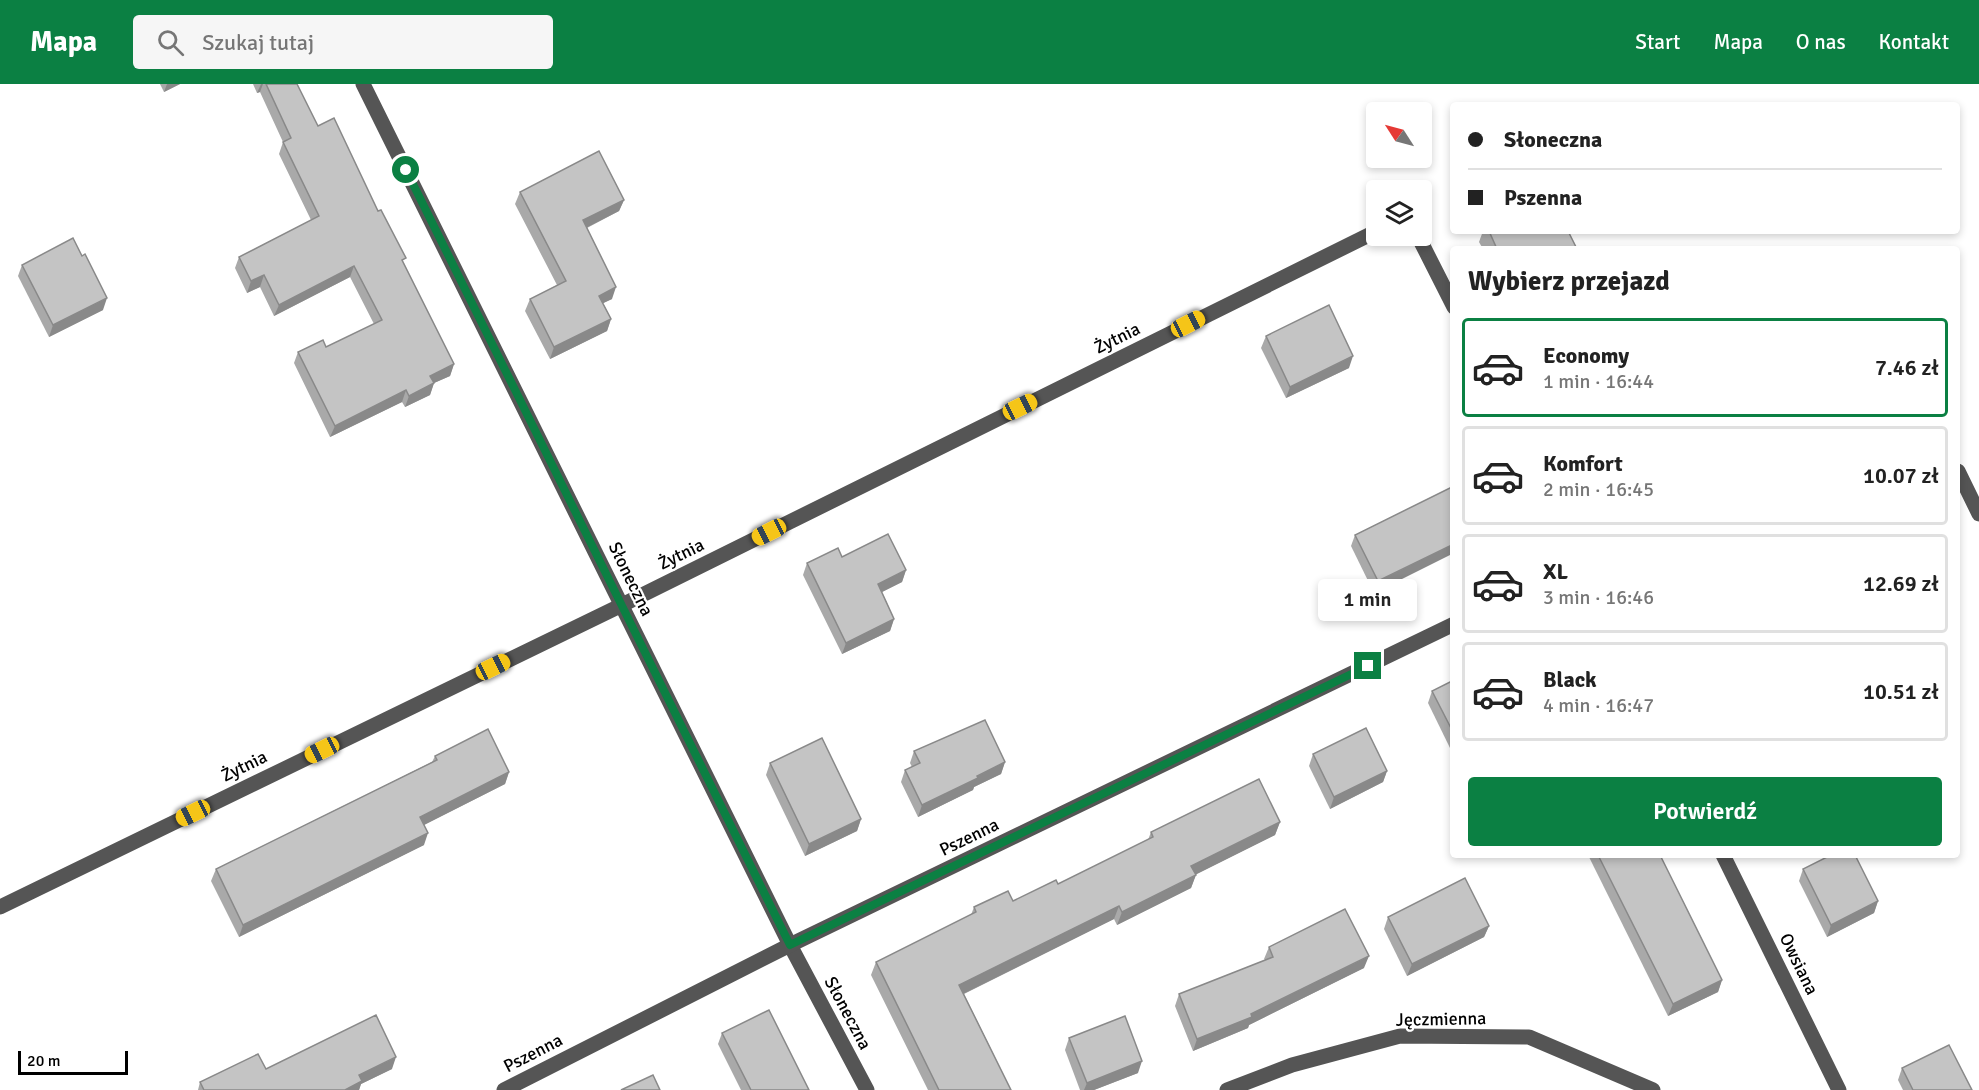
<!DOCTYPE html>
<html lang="pl">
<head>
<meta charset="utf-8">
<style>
	:root { --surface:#fff; --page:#f6f6f6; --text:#222; --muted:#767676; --line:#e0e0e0; --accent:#0b8043 }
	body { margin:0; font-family:Signika,sans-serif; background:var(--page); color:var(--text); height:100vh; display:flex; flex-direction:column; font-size:22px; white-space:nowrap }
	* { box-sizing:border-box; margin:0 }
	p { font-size:20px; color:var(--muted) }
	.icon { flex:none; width:33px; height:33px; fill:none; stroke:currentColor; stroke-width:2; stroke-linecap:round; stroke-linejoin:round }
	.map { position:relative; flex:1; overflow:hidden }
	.panel { position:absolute; left:1450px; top:162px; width:510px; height:612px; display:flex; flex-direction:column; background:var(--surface); border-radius:6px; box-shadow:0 3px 9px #0003 }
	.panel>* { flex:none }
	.top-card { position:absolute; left:1450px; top:18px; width:510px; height:132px; border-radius:6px; box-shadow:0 3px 9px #0003; display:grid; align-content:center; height:132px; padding:0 18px; background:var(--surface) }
	.needle { width:39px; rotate:306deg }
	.fabs { position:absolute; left:1366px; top:18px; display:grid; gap:12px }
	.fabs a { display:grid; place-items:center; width:66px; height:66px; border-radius:6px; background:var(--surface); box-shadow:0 3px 9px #0003; font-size:30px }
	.scale { position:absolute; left:18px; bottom:15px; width:110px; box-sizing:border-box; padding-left:6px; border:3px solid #000; border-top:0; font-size:16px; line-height:21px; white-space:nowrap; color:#000; -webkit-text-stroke:4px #fff; paint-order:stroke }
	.end { position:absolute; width:27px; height:27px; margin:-14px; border:8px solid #0b8043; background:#fff; box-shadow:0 0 0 3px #fff }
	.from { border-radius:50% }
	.bubble { position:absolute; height:42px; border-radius:6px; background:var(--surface); box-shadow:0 3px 9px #0003; font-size:20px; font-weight:600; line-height:42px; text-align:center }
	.car { position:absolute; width:18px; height:36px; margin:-18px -9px; border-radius:8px; box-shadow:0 0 4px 2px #0007; background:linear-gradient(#f5c518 24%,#345 0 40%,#f5c518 0 76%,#345 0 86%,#f5c518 0) }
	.top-card b { display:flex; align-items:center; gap:21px; height:57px; font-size:22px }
	.top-card b+b { border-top:2px solid var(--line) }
	.top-card i { width:15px; height:15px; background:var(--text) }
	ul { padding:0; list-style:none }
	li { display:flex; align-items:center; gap:18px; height:99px; margin:0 12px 9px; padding:0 6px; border:3px solid var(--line); border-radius:6px }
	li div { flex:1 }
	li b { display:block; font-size:22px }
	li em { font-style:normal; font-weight:600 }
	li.active { border-color:var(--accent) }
	li>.icon { width:54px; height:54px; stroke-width:1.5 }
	h2 { padding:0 18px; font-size:27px; line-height:72px }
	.action { display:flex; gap:12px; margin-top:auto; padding:12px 18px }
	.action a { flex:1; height:69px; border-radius:6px; background:var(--accent); color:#fff; font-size:24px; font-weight:600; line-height:69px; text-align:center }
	header { display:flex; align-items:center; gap:36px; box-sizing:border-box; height:84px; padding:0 30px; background:var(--accent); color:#fff }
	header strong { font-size:28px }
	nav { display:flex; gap:33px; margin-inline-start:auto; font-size:21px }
	.search { width:420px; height:54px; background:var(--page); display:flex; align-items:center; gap:15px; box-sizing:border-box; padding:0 21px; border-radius:6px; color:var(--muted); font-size:22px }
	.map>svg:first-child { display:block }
</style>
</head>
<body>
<header>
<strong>Mapa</strong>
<div class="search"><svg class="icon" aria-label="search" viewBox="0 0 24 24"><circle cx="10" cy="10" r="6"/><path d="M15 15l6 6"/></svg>Szukaj tutaj</div>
<nav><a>Start</a><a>Mapa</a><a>O nas</a><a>Kontakt</a></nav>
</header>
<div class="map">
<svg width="1979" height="1006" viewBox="0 0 1979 1006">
	<rect width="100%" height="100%" fill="#fff"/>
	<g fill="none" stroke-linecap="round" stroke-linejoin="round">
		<!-- minor -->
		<g stroke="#555" stroke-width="15">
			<polyline points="363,0 790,861 867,1006"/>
			<polyline points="1418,152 1454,223"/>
			<polyline points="1958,387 1979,430"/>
			<polyline points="1723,771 1839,1006"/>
			<polyline points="0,823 622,521 1377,147"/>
			<polyline points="504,1006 790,861 1454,540"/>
			<polyline points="1227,1006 1292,981 1400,952 1529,953 1653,1006"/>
		</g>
	</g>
	<!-- wall -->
	<g fill="#a9a9a9">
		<polygon points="160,0 180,0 164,8"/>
		<polygon points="253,0 297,0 318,42 378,127 454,280 450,292 434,299 430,311 405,323 402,318 330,353 294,279 298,268 326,263 374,240 350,193 274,232 260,203 247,209 235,184 239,173 311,136 279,70 283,58 260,8 257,9"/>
		<polygon points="520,108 624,116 619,127 587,144 612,215 603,219 611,235 607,247 550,275 525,227 530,215 557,201 515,120"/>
		<polygon points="1483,147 1568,147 1577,165 1483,165 1479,158"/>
		<polygon points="22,181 103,226 49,253 18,192"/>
		<polygon points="1266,252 1349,284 1286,314 1261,264"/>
		<polygon points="1454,402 1374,509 1351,462 1355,451"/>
		<polygon points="842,473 906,486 902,498 882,508 894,535 890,547 842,570 803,491 807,479"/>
		<polygon points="1454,596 1454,662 1450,664 1428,619 1432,607"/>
		<polygon points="914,667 1005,678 1001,690 974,703 973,706 918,733 901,698 905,686 912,683 910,679"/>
		<polygon points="1313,670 1387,687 1383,698 1330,725 1309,682"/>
		<polygon points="435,672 509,688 505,700 424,741 424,761 239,853 211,797 216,785 432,678"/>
		<polygon points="770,679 861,735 857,747 805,772 766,691"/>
		<polygon points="1280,738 1275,751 1196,790 1191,804 1117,841 1114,835 964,910 1011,1006 928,1006 871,891 876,878 971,831 974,823 1013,817 1058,800 1148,756 1151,748"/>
		<polygon points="1588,771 1660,771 1722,896 1718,908 1668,932"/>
		<polygon points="1803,785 1878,817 1874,829 1827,853 1799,797"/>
		<polygon points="1388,833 1489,842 1484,853 1407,892 1384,845"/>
		<polygon points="1269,863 1364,884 1249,941 1248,944 1193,967 1175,922 1179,910 1265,876 1264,875"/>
		<polygon points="722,949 809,1006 741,1006 718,960"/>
		<polygon points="1069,954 1138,989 1094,1006 1080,1006 1065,966"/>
		<polygon points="1902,984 1972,1006 1903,1006 1898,996"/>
		<polygon points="266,985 392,985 361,1000 359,1006 198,1006 200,998"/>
	</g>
	<!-- shaded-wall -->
	<g fill="#898989">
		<polygon points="167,0 180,0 164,8"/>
		<polygon points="261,0 263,0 260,8 257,9"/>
		<polygon points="624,116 619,127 578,148 583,136"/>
		<polygon points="354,182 350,193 274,232 279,221"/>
		<polygon points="264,191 260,203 247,209 251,197"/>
		<polygon points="616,203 612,215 595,223 599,212"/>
		<polygon points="107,214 103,226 49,253 53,241"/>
		<polygon points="611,235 607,247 550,275 554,263"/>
		<polygon points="1353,272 1349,284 1286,314 1290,303"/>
		<polygon points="454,280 450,292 434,299 430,311 405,323 409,312 430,292"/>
		<polygon points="406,306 402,318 330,353 335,342"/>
		<polygon points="1454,460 1454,469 1374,509 1378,497"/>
		<polygon points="906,486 902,498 874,512 878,500"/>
		<polygon points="894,535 890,547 842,570 846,559"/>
		<polygon points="1454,655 1454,662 1450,664"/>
		<polygon points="1005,678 1001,690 974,703 973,706 918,733 922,721"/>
		<polygon points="1387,687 1383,698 1330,725 1334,713"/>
		<polygon points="509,688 505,700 416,745 420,733"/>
		<polygon points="861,735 857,747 805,772 809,760"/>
		<polygon points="1280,738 1275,751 1187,795 1191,782"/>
		<polygon points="428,749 424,761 239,853 243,841"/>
		<polygon points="1196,791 1191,804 1117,841 1122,828"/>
		<polygon points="1878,817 1874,829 1827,853 1831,841"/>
		<polygon points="1119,822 1114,835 955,914 959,901"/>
		<polygon points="1489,842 1484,853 1407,892 1412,880"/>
		<polygon points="1369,872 1364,884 1249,941 1248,944 1193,967 1197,955 1251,930"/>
		<polygon points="1722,896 1718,908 1668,932 1673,920"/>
		<polygon points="396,973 392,985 361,1000 359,1006 345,1006 359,991"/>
		<polygon points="1142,977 1138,989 1094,1006 1084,1006 1087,999"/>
	</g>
	<!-- building -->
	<g fill="#c4c4c4" stroke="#898989" stroke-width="1.5">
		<polygon points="266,0 297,0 318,42 334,34 378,127 381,126 406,174 402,176 454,280 430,292 434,299 409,312 406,306 335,342 298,268 323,256 326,263 382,236 354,182 279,221 264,191 251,197 239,173 319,132 283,58 291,54"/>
		<polygon points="599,67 624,116 583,136 616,203 599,212 611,235 554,263 530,215 566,197 520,108"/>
		<polygon points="1489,147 1568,147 1577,165 1497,165"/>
		<polygon points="73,154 82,172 85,170 107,214 53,241 22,181"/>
		<polygon points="1329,221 1353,272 1290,303 1266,252"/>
		<polygon points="1454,402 1454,460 1378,497 1355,451"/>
		<polygon points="888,450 906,486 878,500 894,535 846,559 807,479 838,464 842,473"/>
		<polygon points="1454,596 1454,650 1432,607"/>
		<polygon points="985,636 1005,678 977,692 978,694 922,721 905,686 920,679 914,667"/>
		<polygon points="1366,644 1387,687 1334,713 1313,670"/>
		<polygon points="488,645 509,688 420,733 428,749 243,841 216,785 437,676 435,672"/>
		<polygon points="822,654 861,735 809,760 770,679"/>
		<polygon points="1259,695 1280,738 1191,782 1196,791 1122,828 1119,822 959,901 1011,1006 939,1006 876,878 976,828 974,823 1008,807 1013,817 1056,796 1058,800 1153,753 1151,748"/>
		<polygon points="1598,771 1660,771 1722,896 1673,920"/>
		<polygon points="1831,771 1855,771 1878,817 1831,841 1803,785"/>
		<polygon points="1465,794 1489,842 1412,880 1388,833"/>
		<polygon points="1345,825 1369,872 1251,930 1252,933 1197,955 1179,910 1273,873 1269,863"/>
		<polygon points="769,926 809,1006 751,1006 722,949"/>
		<polygon points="376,931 396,973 359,991 362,997 345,1006 204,1006 200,998 258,970 266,985"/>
		<polygon points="1125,932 1142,977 1087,999 1069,954"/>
		<polygon points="1949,961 1972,1006 1913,1006 1902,984"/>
		<polygon points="653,991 660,1006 621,1006"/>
	</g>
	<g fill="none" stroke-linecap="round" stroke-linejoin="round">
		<!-- route -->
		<polyline stroke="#0b8043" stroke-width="8" points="406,86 790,861 1368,582"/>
	</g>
	<g text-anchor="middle" stroke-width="4.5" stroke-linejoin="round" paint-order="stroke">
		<!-- street labels -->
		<g font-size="18" fill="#000" stroke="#fff">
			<text transform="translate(1117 254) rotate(-26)" y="6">Żytnia</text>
			<text transform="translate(681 470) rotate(-26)" y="6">Żytnia</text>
			<text transform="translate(631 495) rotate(64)" y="6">Słoneczna</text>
			<text transform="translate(244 682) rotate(-26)" y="6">Żytnia</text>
			<text transform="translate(969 753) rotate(-26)" y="6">Pszenna</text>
			<text transform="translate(1799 880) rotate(64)" y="6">Owsiana</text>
			<text transform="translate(848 929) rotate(62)" y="6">Słoneczna</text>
			<text transform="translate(1441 935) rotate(-1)" y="6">Jęczmienna</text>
			<text transform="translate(533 969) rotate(-27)" y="6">Pszenna</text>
		</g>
	</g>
</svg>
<div class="fabs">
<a><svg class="needle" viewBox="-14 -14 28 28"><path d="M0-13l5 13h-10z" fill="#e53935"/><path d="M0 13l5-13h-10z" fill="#767676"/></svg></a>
<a><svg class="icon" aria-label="layers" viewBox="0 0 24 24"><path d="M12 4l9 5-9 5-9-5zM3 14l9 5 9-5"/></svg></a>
</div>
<div class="scale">20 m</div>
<i class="end from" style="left:406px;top:86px"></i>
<i class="end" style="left:1368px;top:582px"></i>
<div class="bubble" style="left:1318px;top:495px;width:99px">1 min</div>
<i class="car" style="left:1188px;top:240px;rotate:63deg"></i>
<i class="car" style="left:1020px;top:323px;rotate:64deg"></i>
<i class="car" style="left:769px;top:448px;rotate:243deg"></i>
<i class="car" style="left:493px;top:583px;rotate:64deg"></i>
<i class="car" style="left:322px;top:666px;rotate:244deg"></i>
<i class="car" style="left:193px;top:729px;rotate:244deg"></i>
<div class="top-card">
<b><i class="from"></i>Słoneczna</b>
<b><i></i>Pszenna</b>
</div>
<section class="panel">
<h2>Wybierz przejazd</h2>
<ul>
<li class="active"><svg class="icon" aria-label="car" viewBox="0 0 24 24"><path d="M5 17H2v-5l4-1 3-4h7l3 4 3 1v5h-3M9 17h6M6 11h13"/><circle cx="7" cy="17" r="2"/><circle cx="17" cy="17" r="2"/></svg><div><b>Economy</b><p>1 min · 16:44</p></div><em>7.46 zł</em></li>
<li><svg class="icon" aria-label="car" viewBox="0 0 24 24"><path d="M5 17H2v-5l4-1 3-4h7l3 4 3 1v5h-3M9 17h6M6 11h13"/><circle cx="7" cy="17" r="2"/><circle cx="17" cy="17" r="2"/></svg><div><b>Komfort</b><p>2 min · 16:45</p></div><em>10.07 zł</em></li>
<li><svg class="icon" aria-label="car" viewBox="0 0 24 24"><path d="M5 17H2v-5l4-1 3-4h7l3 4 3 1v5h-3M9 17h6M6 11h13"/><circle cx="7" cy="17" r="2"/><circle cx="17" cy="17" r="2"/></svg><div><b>XL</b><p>3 min · 16:46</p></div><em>12.69 zł</em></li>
<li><svg class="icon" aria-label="car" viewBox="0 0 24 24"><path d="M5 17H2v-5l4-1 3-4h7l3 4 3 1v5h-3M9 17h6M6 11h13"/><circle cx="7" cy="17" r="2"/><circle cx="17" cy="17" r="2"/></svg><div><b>Black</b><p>4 min · 16:47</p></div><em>10.51 zł</em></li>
</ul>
<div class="action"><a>Potwierdź</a></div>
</section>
</div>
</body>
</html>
